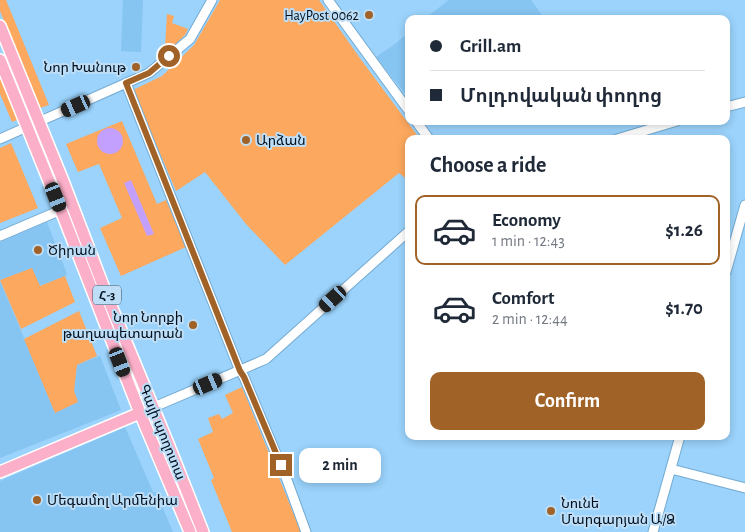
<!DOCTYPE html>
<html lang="en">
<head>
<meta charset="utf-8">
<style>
	:root { --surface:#fff; --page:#f2f2f3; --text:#1f2937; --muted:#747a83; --line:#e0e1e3; --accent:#a06227 }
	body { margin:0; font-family:"Alegreya Sans","Noto Sans Armenian",sans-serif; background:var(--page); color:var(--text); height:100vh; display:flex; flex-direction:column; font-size:19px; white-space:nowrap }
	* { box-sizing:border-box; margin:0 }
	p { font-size:16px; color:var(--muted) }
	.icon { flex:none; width:28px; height:28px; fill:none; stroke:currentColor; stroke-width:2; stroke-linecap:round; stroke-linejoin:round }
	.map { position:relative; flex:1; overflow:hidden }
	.sheet { position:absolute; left:405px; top:135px; width:325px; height:305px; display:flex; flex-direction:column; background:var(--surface); border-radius:10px; box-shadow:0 2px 8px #0003 }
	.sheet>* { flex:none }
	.banner { position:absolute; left:405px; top:15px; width:325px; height:110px; border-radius:10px; box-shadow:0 2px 8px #0003; display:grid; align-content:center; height:110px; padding:0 25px; background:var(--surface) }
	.end { position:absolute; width:22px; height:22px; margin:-11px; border:6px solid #a06227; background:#fff; box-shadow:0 0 0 2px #fff }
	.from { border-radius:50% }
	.bubble { position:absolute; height:35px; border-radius:10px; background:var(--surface); box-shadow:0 2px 8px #0003; font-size:16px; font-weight:600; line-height:35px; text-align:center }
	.car { position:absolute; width:15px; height:30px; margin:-15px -8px; border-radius:6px; box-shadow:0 0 4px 1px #0007; background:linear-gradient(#222 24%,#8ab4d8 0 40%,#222 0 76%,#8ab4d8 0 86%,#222 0) }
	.banner b { display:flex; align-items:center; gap:18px; height:48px; font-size:19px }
	.banner b+b { border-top:1px solid var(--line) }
	.banner i { width:12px; height:12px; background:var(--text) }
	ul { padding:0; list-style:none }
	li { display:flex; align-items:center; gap:15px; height:70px; margin:0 10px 8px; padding:0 15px; border:2px solid transparent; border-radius:10px }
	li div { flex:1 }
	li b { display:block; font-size:19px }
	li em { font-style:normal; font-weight:600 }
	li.current { border-color:var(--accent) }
	li>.icon { width:45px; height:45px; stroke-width:1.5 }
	h2 { padding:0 25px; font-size:22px; line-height:60px }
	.action { display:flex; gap:10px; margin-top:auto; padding:10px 25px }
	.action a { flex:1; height:58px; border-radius:10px; background:var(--accent); color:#fff; font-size:20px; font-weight:600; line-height:58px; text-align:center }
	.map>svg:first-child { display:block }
</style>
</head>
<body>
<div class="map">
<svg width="745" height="532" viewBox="0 0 745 532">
	<rect width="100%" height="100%" fill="#9bd3fc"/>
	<!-- built -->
	<g fill="#86c4f1">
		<polygon points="123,0 143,0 141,52 121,51"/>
		<polygon points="449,0 531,0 545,19 424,19"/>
		<polygon points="409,32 409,98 376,57 395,44"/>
		<polygon points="47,222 67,274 65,276 39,286 32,268 0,280 0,242"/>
		<polygon points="0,281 55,412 74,391 77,365 100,356 121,410 0,458"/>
		<polygon points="125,427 153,492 156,492 173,532 0,532 0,481"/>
	</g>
	<!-- green -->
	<g fill="#fca85e">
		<polygon points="0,0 6,0 49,105 40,108 0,11"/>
		<polygon points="220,0 319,0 362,61 420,139 409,139 409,181 399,173 285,265 246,224 205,172 176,191 133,90 162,76 194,45"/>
		<polygon points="167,14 174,16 172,23 188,29 185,35 168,51 165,47"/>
		<polygon points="0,72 19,119 12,122 0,94"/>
		<polygon points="122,121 157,204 166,200 186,247 121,276 100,228 122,218 99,164 78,172 66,144"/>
		<polygon points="11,143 38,208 0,223 0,148"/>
		<polygon points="32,268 40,286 65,276 75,302 21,329 0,280"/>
		<polygon points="79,311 97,356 77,365 74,391 78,402 55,413 24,339"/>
		<polygon points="242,387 301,532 232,532 211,480 214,478 198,439 213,432 208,418 219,414 222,419 233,413 225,395"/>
	</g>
	<!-- water -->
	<g fill="#c3a0fe">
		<circle cx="110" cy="141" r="13"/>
		<polygon points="131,180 154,234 147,236 124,183"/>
	</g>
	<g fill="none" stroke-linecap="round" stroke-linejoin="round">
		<!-- minor casing -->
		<g stroke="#73aad1" stroke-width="11">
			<g id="minor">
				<polyline points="328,0 409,111"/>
				<polyline points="126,83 238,366 244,377 287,480 306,532"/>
				<polyline points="726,107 745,102"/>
				<polyline points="416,121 429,139"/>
				<polyline points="0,139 149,73 190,39 212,0"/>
				<polyline points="617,139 677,121"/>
				<polyline points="0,236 61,210"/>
				<polyline points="726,272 745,205"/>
				<polyline points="140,413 266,359 409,231"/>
				<polyline points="671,469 745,488"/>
				<polyline points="653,532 680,436"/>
			</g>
		</g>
		<!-- major casing -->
		<g stroke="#fff" stroke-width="14">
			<g id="major">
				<polyline points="0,26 63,181 107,296 169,446 203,532"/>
				<polyline points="0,60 64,218 140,413 190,532"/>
				<polyline points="0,472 140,413"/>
			</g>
		</g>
		<!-- minor -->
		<use href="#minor" stroke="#fff" stroke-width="9"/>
		<!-- major -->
		<use href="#major" stroke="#fbafc9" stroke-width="11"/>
	</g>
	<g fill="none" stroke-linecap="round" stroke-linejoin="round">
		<!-- route -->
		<polyline stroke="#a06227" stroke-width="6" points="169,56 149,73 126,83 240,371 244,377 281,465"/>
	</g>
	<!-- markers -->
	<g fill="#a06227" stroke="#bddef6" stroke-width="2">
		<circle cx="369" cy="15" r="5"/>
		<circle cx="136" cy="67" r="5"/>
		<circle cx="246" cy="140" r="5"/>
		<circle cx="38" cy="250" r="5"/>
		<circle cx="193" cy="325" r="5"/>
		<circle cx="37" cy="500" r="5"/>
		<circle cx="551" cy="511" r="5"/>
	</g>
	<g text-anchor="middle" stroke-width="4" stroke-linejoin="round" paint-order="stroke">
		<!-- shield labels -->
		<rect fill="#bddef6" stroke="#394d5e" stroke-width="1" x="93" y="285.5" width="28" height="19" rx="4"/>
		<g font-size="12" font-weight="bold" fill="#000f1d">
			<text x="107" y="299">Հ-3</text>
		</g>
		<!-- poi labels -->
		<g font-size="14" fill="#000f1d" stroke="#bddef6" text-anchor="start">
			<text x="359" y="20" text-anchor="end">HayPost 0062</text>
			<text x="126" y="72" text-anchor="end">Նոր Խանութ</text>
			<text x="256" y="145">Արձան</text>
			<text x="48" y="255">Ծիրան</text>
			<text x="183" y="322" text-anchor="end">Նոր Նորքի<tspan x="183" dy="16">թաղապետարան</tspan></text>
			<text x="47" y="505">Մեգամոլ Արմենիա</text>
			<text x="561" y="508">Նունե<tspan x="561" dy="16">Մարգարյան Ա/Ձ</tspan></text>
		</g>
		<!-- street labels -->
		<g font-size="14" fill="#000f1d" stroke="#bddef6">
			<text transform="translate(163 432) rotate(68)" y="5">Գայի պողոտա</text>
		</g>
	</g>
</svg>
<i class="end from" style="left:169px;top:56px"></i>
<i class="end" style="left:281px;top:465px"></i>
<div class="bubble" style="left:299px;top:448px;width:82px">2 min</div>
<i class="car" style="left:76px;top:106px;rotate:246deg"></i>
<i class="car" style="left:56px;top:197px;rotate:158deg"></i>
<i class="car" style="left:333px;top:299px;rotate:228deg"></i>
<i class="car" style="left:120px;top:362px;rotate:159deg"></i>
<i class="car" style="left:208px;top:384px;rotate:67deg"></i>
<div class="banner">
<b><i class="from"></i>Grill.am</b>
<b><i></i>Մոլդովական փողոց</b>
</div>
<section class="sheet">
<h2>Choose a ride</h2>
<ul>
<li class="current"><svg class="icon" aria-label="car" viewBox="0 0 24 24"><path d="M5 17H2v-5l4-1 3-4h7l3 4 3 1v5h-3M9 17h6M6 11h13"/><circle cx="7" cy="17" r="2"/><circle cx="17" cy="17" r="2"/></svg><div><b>Economy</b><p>1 min · 12:43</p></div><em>$1.26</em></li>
<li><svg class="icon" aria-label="car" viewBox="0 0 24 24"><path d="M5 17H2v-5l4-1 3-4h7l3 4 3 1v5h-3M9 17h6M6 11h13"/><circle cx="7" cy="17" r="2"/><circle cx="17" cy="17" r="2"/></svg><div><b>Comfort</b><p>2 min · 12:44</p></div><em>$1.70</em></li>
</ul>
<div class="action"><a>Confirm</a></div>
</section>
</div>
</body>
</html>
